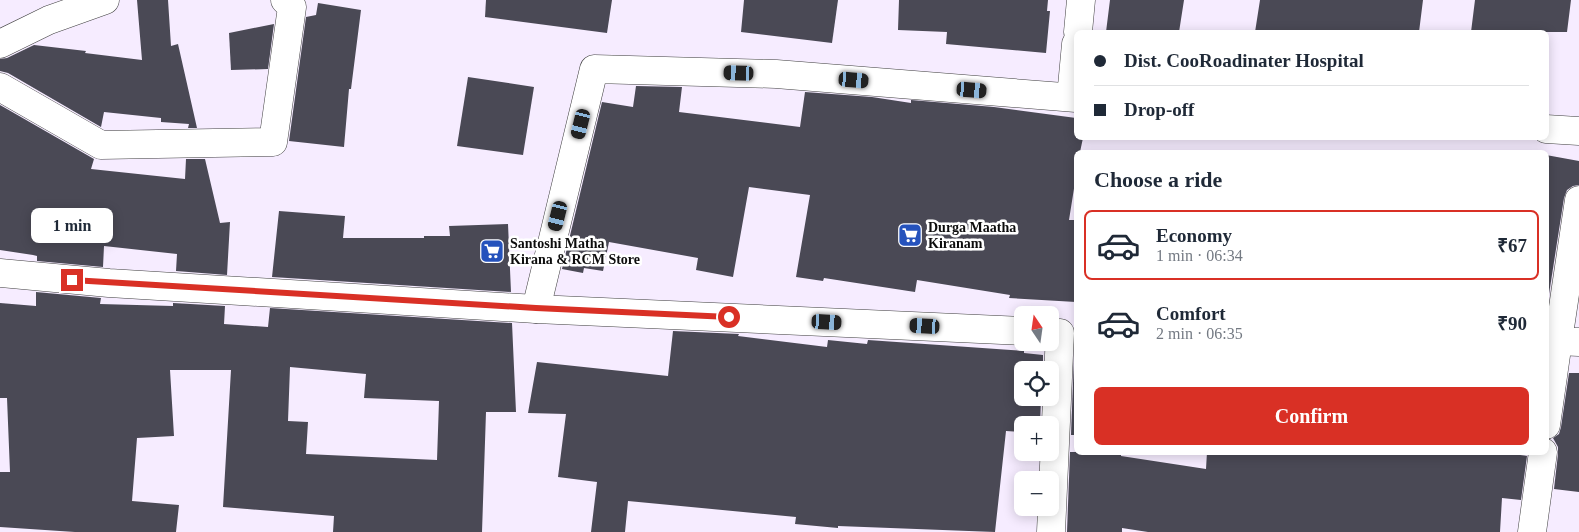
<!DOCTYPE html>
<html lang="en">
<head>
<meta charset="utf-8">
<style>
	:root { --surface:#fff; --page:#f6f6f7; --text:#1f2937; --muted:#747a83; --line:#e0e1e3; --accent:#d93025 }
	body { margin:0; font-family:"Times New Roman",serif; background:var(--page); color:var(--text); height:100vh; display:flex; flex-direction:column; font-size:19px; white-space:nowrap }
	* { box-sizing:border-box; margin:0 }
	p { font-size:16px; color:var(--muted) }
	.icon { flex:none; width:28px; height:28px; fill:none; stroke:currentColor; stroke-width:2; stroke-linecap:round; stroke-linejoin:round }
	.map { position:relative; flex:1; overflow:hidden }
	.drawer { position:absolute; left:1074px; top:150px; width:475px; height:305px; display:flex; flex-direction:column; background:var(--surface); border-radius:8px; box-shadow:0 2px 12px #0003 }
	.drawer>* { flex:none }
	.banner { position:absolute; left:1074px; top:30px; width:475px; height:110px; border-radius:8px; box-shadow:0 2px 12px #0003; display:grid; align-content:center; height:110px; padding:0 20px; background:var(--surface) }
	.needle { width:32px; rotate:347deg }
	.fabs { position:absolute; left:1014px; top:306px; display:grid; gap:10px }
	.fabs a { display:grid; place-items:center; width:45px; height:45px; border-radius:8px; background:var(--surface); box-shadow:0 2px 12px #0003; font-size:25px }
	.end { position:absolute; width:22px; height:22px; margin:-11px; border:6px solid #d93025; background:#fff; box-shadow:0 0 0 2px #fff }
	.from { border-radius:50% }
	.bubble { position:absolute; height:35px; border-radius:8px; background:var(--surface); box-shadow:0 2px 12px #0003; font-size:16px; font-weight:700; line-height:35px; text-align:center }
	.car { position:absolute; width:15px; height:30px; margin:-15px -8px; border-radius:6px; box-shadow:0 0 4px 1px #0007; background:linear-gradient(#222 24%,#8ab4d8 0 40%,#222 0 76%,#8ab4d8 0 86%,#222 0) }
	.banner b { display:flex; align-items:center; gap:18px; height:48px; font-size:19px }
	.banner b+b { border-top:1px solid var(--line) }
	.banner i { width:12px; height:12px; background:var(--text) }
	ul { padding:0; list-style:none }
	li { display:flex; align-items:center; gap:15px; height:70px; margin:0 10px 8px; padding:0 10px; border:2px solid transparent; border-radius:8px }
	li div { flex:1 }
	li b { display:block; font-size:19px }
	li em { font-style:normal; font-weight:700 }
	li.active { border-color:var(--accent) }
	li>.icon { width:45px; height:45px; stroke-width:1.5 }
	h2 { padding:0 20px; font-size:22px; line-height:60px }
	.action { display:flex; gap:10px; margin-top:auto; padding:10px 20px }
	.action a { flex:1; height:58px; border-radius:8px; background:var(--accent); color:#fff; font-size:20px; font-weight:700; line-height:58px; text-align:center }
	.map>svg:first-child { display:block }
</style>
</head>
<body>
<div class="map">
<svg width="1579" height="532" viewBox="0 0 1579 532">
	<rect width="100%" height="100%" fill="#f6ecff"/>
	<!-- building -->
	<g fill="#4a4955" fill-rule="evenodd">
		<polygon points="137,0 168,0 171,46 178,44 197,128 188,128 189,124 161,122 161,118 104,112 101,127 8,73 0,71 0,59 7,58 34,45 86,51 85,53 142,60"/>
		<polygon points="486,0 612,0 607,33 485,17"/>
		<polygon points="744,0 838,0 832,43 741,32"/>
		<polygon points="899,0 1048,0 1047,11 1050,11 1046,53 946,44 947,32 898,30"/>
		<polygon points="1110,0 1184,0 1179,32 1106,32"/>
		<polygon points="1260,0 1423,0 1419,32 1255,32"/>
		<polygon points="1475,0 1571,0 1567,32 1471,32"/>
		<polygon points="318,3 361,10 351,89 349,89 344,147 289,141 306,17 316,15"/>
		<polygon points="274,24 268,69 231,70 229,33"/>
		<polygon points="468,77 534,87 523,155 457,146"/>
		<polygon points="636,86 682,87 679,112 800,127 805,92 872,97 911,103 911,100 994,107 1076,118 1076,138 1083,138 1080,152 1076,152 1076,176 1069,220 1076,220 1076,302 1009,298 1010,295 917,280 915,292 824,278 823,281 796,277 810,195 749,187 733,277 696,270 698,258 609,242 603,271 584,268 583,273 562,269 602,102 633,107"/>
		<polygon points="0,105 94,159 91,169 185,179 186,159 205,159 220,223 230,222 227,275 176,271 177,254 104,246 103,267 37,261 37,256 33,255 0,250"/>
		<polygon points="1546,155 1579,161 1579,185 1573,186 1567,190 1564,198 1546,313"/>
		<polygon points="279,211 345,216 343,238 424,238 424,236 450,236 449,226 508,224 511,292 272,277"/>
		<path d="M36,292L101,298L100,304L173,306V303L225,306L224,324L268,327L270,308L512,323L516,412H486L482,532H333L334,516L223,507L231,370H170L174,436L137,438L132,501L179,505L176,532H75L0,527V472H10L7,398H0V303L36,306ZM290,367L366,374L364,398L439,401L437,460L306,454L308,422L288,421Z"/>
		<polygon points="673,331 739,334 738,336 827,347 828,340 867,344 868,340 1024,351 1024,353 1043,355 1043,370 1022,370 1022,398 1041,398 1040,425 1022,425 1022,432 1006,431 995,532 838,526 838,528 795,524 796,517 628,501 625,532 591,532 597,482 558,477 566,414 528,413 537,362 668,376"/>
		<polygon points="1074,358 1076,359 1076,435 1071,435"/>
		<polygon points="1569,373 1579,373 1579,492 1554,489 1558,454 1558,447 1553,438 1559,434 1561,427"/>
		<polygon points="1070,452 1121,452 1121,456 1206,469 1207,452 1497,452 1527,456 1521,500 1502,498 1500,532 1148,532 1122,528 1122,532 1067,532"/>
	</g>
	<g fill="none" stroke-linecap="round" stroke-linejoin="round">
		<!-- minor casing -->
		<g stroke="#3f3f3f" stroke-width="29">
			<g id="minor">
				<polyline points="1078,32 1081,0"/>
				<polyline points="0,87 101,145 273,142 292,7 285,0"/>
				<polyline points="1071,97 1076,44"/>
				<polyline points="1546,129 1579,131"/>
				<polyline points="1579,200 1558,341 1579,342"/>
				<polyline points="0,273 109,283 536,309 1022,331"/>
				<polyline points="536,309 594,69 776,74 1076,98"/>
				<polyline points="1546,341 1558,341 1546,425"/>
				<polyline points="1051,532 1060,333"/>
				<polyline points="1532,532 1543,452"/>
			</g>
		</g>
		<!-- tertiary casing -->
		<g stroke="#3f3f3f" stroke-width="29">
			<polyline id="tertiary" points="0,44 49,20 105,0"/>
		</g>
		<!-- minor -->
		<use href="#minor" stroke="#fff" stroke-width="28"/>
		<!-- tertiary -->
		<use href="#tertiary" stroke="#fff" stroke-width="28"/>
	</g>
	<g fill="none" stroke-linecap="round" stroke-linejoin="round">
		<!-- route -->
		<polyline stroke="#d93025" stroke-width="6" points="72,280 536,308 729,317"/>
	</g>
	<!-- icons -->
	<defs>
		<g id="supermarket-square" transform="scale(1.25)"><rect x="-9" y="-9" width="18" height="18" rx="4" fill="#2552bc" stroke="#fff"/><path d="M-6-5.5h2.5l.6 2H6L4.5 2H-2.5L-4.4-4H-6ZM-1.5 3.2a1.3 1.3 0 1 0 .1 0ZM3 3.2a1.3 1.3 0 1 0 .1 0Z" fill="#fff"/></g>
	</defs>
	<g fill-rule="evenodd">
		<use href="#supermarket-square" x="910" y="235"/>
		<use href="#supermarket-square" x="492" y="251"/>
	</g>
	<g text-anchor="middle" stroke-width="5" stroke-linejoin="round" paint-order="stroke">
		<!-- poi labels -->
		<g font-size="14" font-weight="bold" fill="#0c0c0c" stroke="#fff" text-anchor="start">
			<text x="928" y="232">Durga Maatha<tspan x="928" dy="16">Kiranam</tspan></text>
			<text x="510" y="248">Santoshi Matha<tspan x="510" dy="16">Kirana &amp; RCM Store</tspan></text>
		</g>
	</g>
</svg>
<div class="fabs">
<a><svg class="needle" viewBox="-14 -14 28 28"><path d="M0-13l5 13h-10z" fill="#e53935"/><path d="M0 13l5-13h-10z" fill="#747a83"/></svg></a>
<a><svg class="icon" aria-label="locate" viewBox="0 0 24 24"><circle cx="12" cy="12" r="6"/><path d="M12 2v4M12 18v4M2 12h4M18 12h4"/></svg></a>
<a>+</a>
<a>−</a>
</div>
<i class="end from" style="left:729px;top:317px"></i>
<i class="end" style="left:72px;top:280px"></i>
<div class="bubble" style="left:31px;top:208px;width:82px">1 min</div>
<i class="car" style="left:739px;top:73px;rotate:272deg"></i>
<i class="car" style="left:854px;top:80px;rotate:95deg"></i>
<i class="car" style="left:972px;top:90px;rotate:95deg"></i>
<i class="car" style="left:581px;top:124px;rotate:194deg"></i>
<i class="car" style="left:558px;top:216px;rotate:194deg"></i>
<i class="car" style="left:827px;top:322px;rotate:93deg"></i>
<i class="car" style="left:925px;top:326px;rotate:273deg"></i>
<div class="banner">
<b><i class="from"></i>Dist. CooRoadinater Hospital</b>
<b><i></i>Drop-off</b>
</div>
<section class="drawer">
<h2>Choose a ride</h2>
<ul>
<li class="active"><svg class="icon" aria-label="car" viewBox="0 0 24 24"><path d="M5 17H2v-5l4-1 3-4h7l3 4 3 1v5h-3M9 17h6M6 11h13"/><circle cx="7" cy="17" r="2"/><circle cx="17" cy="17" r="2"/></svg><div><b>Economy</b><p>1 min · 06:34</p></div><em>₹67</em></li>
<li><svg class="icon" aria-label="car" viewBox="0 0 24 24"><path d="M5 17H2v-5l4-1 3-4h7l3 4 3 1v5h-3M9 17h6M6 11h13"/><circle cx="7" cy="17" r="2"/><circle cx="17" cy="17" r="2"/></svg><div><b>Comfort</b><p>2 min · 06:35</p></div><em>₹90</em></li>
</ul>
<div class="action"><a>Confirm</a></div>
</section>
</div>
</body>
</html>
